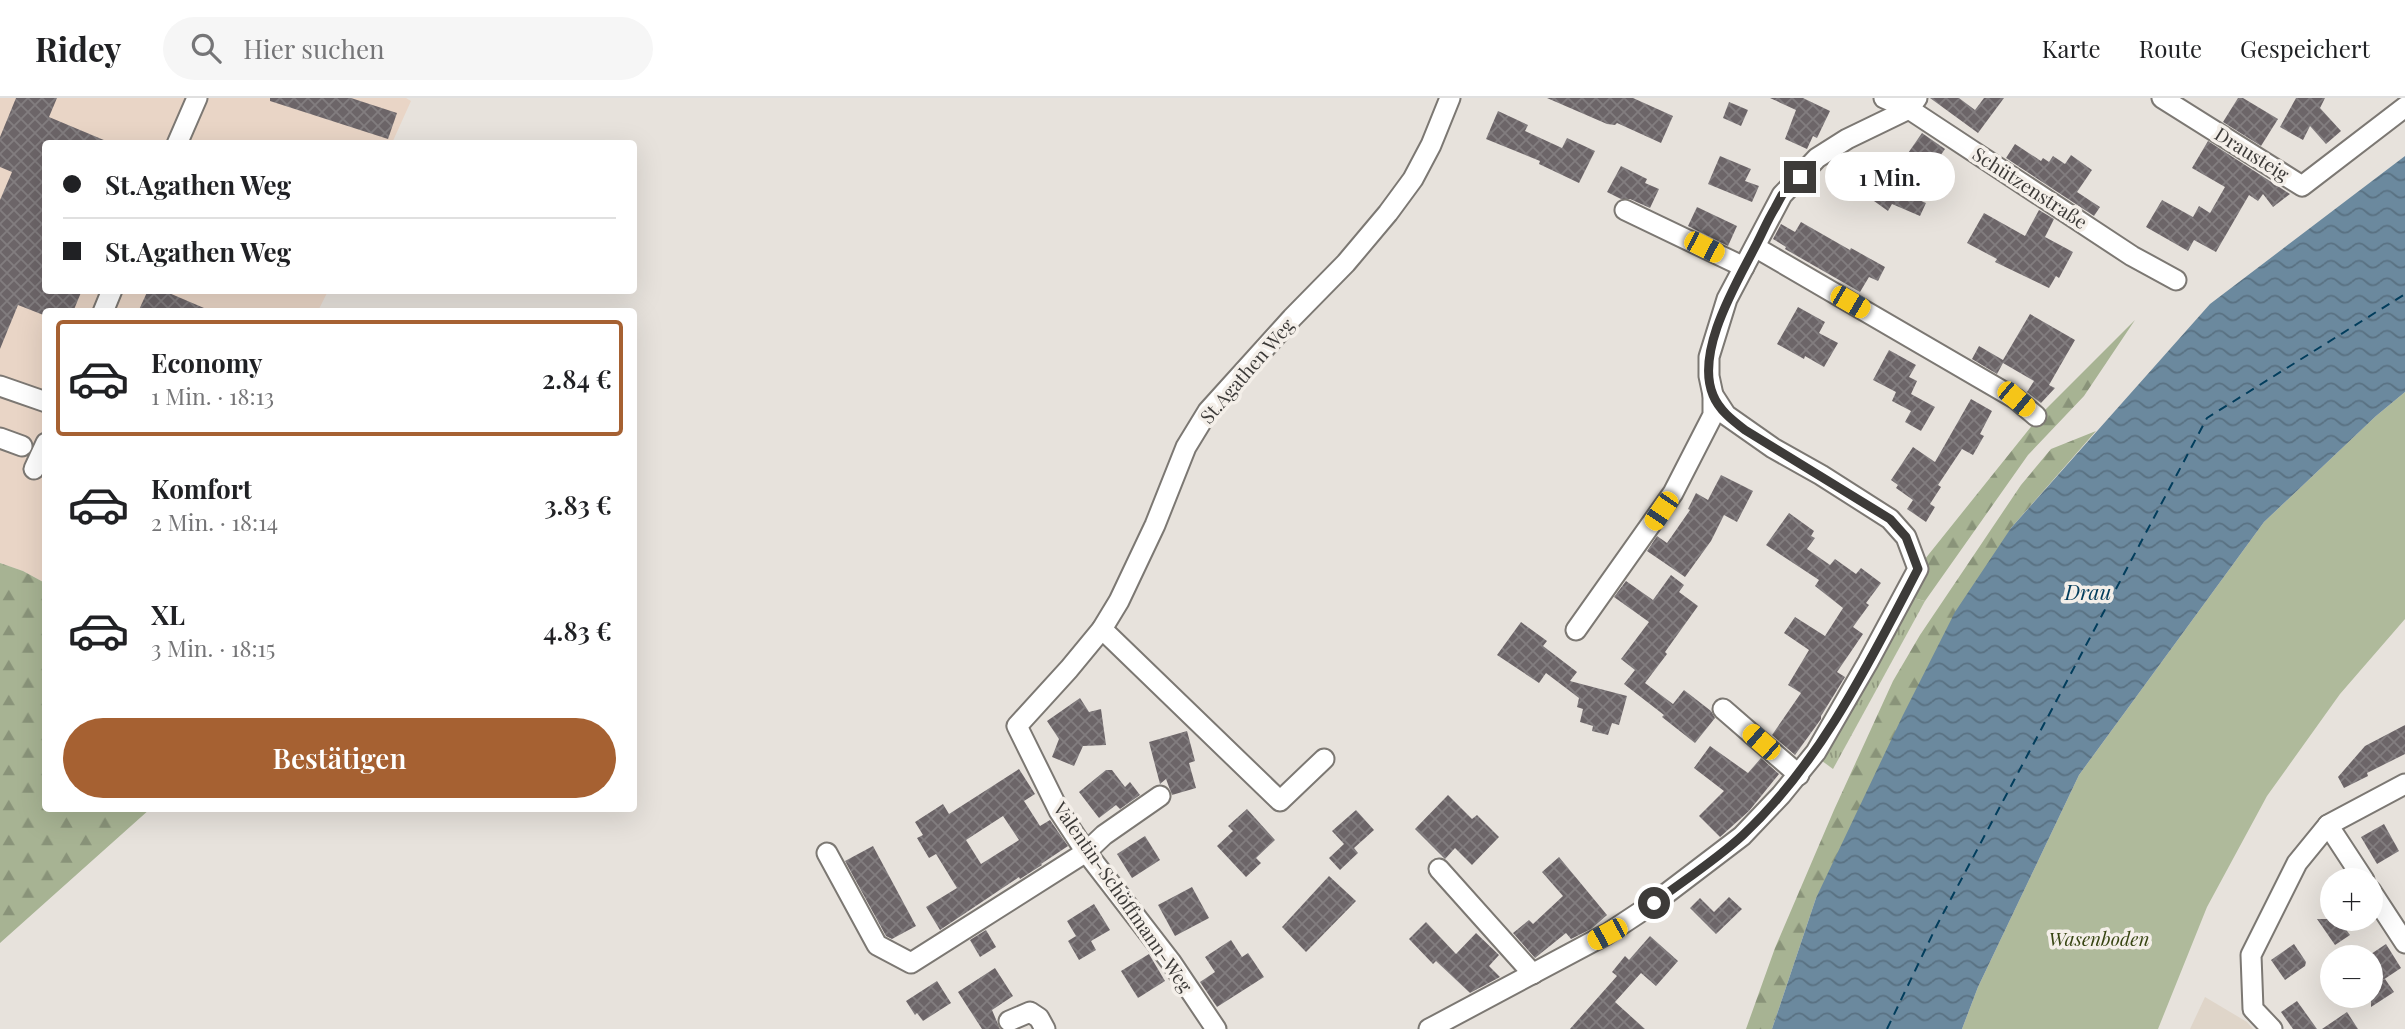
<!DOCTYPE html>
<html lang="de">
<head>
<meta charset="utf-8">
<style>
	:root { --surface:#fff; --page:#f6f6f6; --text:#202124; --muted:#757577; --line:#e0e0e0; --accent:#a66132 }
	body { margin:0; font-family:"Playfair Display",serif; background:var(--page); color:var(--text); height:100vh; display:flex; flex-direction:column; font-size:26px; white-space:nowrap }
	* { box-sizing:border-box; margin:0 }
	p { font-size:23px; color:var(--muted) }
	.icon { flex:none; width:38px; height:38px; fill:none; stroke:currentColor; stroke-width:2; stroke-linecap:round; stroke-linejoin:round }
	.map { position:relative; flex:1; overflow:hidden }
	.details { position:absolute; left:42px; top:210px; width:595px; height:504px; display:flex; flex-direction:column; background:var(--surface); border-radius:7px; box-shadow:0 7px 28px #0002 }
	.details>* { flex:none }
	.hud { position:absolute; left:42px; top:42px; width:595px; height:154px; border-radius:7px; box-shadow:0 7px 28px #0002; display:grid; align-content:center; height:154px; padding:0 21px; background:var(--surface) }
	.tools { position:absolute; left:2320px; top:770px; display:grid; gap:14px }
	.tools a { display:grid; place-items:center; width:63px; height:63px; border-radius:50%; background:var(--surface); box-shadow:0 7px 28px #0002; font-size:35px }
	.end { position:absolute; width:32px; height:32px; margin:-16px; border:9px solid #3d3b39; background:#fff; box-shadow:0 0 0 4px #fff }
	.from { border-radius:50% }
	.bubble { position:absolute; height:49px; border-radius:24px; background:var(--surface); box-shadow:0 7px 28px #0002; font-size:23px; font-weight:600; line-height:49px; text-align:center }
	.car { position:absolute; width:21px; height:42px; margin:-21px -10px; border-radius:9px; box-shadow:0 0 5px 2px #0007; background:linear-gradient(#f5c518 24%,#345 0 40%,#f5c518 0 76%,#345 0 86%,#f5c518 0) }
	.hud b { display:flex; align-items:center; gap:24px; height:66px; font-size:26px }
	.hud b+b { border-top:2px solid var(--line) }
	.hud i { width:18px; height:18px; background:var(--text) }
	ul { padding:12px 0 0; list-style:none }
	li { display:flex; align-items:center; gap:21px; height:116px; margin:0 14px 10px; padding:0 7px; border:4px solid transparent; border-radius:7px }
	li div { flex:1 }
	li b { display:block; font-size:26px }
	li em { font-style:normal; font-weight:600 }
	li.current { border-color:var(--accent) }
	li>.icon { width:63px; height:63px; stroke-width:1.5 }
	.primary-button { display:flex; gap:14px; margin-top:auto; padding:14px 21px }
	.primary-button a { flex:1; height:80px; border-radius:42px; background:var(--accent); color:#fff; font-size:28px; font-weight:600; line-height:80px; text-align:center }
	header { display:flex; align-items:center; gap:42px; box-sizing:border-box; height:98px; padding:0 35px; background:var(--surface); border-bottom:2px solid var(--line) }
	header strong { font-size:33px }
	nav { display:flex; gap:38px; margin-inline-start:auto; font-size:24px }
	.search { width:490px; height:63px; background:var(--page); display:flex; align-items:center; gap:18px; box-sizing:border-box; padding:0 24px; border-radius:38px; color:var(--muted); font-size:26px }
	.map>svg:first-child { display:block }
</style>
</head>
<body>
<header>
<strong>Ridey</strong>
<div class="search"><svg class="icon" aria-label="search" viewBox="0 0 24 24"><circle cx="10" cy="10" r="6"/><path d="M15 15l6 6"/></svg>Hier suchen</div>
<nav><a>Karte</a><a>Route</a><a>Gespeichert</a></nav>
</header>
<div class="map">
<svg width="2405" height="931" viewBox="0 0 2405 931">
	<defs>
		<pattern id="grass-tufts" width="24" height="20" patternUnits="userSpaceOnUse" patternTransform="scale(1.75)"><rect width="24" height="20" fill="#afba9b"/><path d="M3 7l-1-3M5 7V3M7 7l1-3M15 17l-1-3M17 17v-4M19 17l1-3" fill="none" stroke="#90987f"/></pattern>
		<pattern id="forest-firs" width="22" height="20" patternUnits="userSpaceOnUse" patternTransform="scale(1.75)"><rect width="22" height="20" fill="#a7b393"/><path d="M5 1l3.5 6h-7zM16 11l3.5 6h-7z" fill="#899379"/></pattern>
		<pattern id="water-waves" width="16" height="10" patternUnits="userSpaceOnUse" patternTransform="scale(1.75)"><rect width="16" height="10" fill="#6b899e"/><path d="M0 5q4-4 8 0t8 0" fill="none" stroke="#597182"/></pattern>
		<pattern id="building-cross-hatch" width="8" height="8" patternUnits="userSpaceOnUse" patternTransform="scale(1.75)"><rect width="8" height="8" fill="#6c6568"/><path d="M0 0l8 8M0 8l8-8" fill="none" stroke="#827d7f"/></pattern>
	</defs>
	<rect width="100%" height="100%" fill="#e7e2dc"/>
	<!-- industrial -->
	<polygon fill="#e9d5c6" points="0,0 406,0 411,3 392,45 46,46 46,192 328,193 318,213 46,214 45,485 23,473 0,465"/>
	<!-- built -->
	<polygon fill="#dfd5c9" points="2205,899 2247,924 2253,931 2190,931"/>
	<!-- grass -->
	<polygon fill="url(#grass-tufts)" points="1909,499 1925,503 1833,671 1818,660"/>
	<!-- forest -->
	<g fill="url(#forest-firs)">
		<polygon points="2135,222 2084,298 2028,357 1925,503 1909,499 1922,475 1925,461 2042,315"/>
		<polygon points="2096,333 2011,430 1816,800 1772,931 1746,931 1775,850 1834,712 1893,583 1920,537 2021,387 2051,351"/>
		<polygon points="0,465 23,473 45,485 46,710 150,711 0,845"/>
	</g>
	<!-- green -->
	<polygon fill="#afba9b" points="2405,294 2405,521 2340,596 2267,698 2207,809 2158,931 1962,931 1978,889 2079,677 2264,424 2376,318"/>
	<!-- water -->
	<polygon fill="url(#water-waves)" points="2405,58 2405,294 2376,318 2264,424 2079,677 1978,889 1962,931 1772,931 1816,800 1903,617 1955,514 2011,430 2210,206"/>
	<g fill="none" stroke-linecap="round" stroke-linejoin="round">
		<!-- ferry -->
		<polyline stroke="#023d5c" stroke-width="2" stroke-dasharray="9 7" stroke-linecap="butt" points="1887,931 1937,827 2207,320 2405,196"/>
	</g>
	<!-- building -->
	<g fill="url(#building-cross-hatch)" fill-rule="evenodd">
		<polygon points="16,0 57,0 49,19 111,45 46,46 46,192 82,192 73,214 46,214 46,218 18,207 0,251 0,102 12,74 0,69 0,39"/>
		<polygon points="270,0 351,0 397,15 388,41 270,3"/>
		<polygon points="1547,0 1633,0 1673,18 1661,45 1617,25 1615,27 1607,26"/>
		<polygon points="1770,0 1803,0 1830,13 1817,40 1813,38 1807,51 1785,41 1796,12"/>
		<polygon points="1930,0 1959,0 1975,12 1984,0 2004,0 1978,35"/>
		<polygon points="2238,0 2243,0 2278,21 2261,48 2223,24"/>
		<polygon points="2296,0 2325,0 2320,10 2341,33 2326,46 2310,28 2303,42 2280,29"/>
		<polygon points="1729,4 1748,12 1741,28 1723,20"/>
		<polygon points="1498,13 1528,27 1525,33 1562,50 1567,40 1595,53 1579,85 1539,66 1540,63 1486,41"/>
		<polygon points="1922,35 1945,51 1929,74 1906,58"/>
		<polygon points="2208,43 2290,96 2273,109 2263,96 2258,103 2249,97 2216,154 2194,142 2188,153 2146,129 2162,102 2193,119 2199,108 2210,115 2225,89 2192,70"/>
		<polygon points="2015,46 2041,63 2043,60 2049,64 2053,58 2065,66 2071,57 2092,72 2077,94 2100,109 2094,118 2006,60"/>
		<polygon points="1720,58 1751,71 1745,83 1759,88 1752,104 1708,86"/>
		<polygon points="1846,62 1869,77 1874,69 1904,90 1901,94 1926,105 1920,118 1892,106 1888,113 1853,88 1851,91 1834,80"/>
		<polygon points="1621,68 1647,81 1645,85 1659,91 1650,110 1630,101 1621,101 1607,94"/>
		<polygon points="1697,109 1737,128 1728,148 1688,128"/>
		<polygon points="2039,112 2054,121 2045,139 2073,154 2059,180 2056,178 2049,190 1995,164 1997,161 1967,145 1984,115 2025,138"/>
		<polygon points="1801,124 1850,152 1851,150 1885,169 1878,183 1869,179 1860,194 1785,151 1786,149 1773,141 1781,126 1795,134"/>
		<polygon points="148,192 162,192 211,213 138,214"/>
		<polygon points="1798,209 1825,224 1819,235 1838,245 1824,269 1805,258 1804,261 1777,246"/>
		<polygon points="2030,216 2075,242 2049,287 2055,290 2041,305 2027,294 2034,283 2003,265 1997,276 1972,261 1979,248 2003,262"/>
		<polygon points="1889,252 1916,267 1909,279 1917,283 1911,296 1935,309 1921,333 1905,324 1911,313 1892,303 1896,294 1873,282"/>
		<polygon points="1971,301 1992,313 1980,336 1984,338 1973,357 1962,351 1938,387 1941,389 1930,406 1935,409 1926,424 1907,411 1913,402 1896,390 1898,387 1891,382 1913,349 1935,364"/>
		<polygon points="1721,377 1753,393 1737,424 1724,417 1711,443 1685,479 1647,453 1657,438 1667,445 1690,412 1688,411 1696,395 1708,402"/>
		<polygon points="1789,415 1814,433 1811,438 1815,440 1807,451 1830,467 1835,461 1856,476 1861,470 1881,485 1866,505 1869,507 1853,529 1863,536 1837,574 1845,579 1821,618 1821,621 1795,657 1772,637 1801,595 1788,587 1809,552 1784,535 1795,519 1825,538 1843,510 1815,488 1819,482 1766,447"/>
		<polygon points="1671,477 1684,487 1679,494 1698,508 1665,554 1667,556 1645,585 1673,606 1684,592 1711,613 1715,620 1695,645 1662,619 1664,617 1624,586 1635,572 1621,561 1649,524 1614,499 1626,483 1653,502"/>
		<polygon points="1521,524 1547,543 1543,548 1577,574 1570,583 1627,598 1619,627 1612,625 1608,637 1592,633 1593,628 1580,624 1583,611 1577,609 1579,600 1546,575 1539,585 1497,557"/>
		<polygon points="1080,600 1089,614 1101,611 1106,647 1083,648 1074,668 1052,659 1059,641 1047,623"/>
		<polygon points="2405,627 2405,656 2367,675 2368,678 2344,690 2338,679 2365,648"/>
		<polygon points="1187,633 1195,663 1189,665 1196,690 1172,697 1166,681 1160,686 1149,644"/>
		<polygon points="1710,648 1748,675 1761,660 1779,676 1749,713 1720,739 1699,718 1724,693 1694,670"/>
		<path d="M1019,671L1035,696L1024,703L1040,728L1050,722L1068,748L1041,766L1042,767L1020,781L1019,779L940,832L926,809L957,790L936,756L929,760L917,740L923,737L915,724L943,706L949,716ZM1003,718L1019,742L981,766L966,742Z"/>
		<polygon points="1106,672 1112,672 1125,689 1130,684 1140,697 1120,711 1116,707 1099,720 1079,694"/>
		<polygon points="1448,697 1472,721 1477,717 1499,739 1472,767 1455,750 1445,761 1415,731"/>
		<polygon points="1247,711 1275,742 1256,760 1261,765 1246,779 1217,748 1233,733 1228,728"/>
		<polygon points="1356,712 1374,732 1354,750 1358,755 1340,772 1329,760 1344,746 1332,733"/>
		<polygon points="2384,726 2399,753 2377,766 2361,739"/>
		<polygon points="1145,738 1160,762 1132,780 1117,756"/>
		<polygon points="873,748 916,828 892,841 886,838 845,763"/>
		<polygon points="1559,759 1607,817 1591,831 1571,841 1566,835 1535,860 1513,835 1529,822 1533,826 1563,798 1542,774"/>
		<polygon points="1329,778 1356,803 1306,854 1282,829"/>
		<polygon points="1192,789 1209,820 1175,838 1158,807"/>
		<polygon points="1729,799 1742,811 1716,836 1690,810 1700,800 1714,814"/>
		<polygon points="1094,806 1110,832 1091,843 1096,852 1079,862 1068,843 1076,838 1067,823"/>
		<polygon points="2317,821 2338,821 2350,837 2335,847"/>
		<polygon points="1426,824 1456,856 1476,835 1499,857 1489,868 1500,879 1470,895 1436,863 1433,866 1409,841"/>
		<polygon points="986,832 996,849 980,859 970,842"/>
		<polygon points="1650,838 1678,863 1656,888 1641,875 1615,904 1645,931 1570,931 1617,878 1612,874 1625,858 1629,862"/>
		<polygon points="1231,842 1242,859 1248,855 1264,879 1217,909 1200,884 1215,874 1205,859"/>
		<polygon points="2294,846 2306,864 2305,868 2285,882 2271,862"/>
		<polygon points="2386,846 2401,870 2380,884 2371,870 2371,856"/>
		<polygon points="1149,856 1165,883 1138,900 1121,873"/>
		<polygon points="995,870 1013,898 992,912 1000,931 982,931 958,894"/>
		<polygon points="2385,881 2394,894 2371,909 2371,889"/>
		<polygon points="937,883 951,905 923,923 917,915 915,917 906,903"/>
		<polygon points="2297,903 2317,931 2293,931 2281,914"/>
		<polygon points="2347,914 2358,931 2322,931"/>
	</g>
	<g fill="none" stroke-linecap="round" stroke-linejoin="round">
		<!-- minor casing -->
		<g stroke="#7c7873" stroke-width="23">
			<g id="minor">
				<polyline points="1884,0 1909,11 2132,158 2176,182"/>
				<polyline points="2162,0 2302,88 2405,9"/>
				<polyline points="177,46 197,0"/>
				<polyline points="1625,112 1744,169"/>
				<polyline points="1755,149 2016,301 2036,318"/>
				<polyline points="103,214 112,192"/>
				<polyline points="0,288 46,304"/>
				<polyline points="0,340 22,348"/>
				<polyline points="34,371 46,345"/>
				<polyline points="1102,531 1280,703 1324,661"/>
				<polyline points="1576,532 1673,395 1713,317 1713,297"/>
				<polyline points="1723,611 1799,677"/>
				<polyline points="2328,727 2364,782"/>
				<polyline points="827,755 877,847 911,865 1086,754 1104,737 1160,698"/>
				<polyline points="1439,771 1533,876"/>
				<polyline points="2371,793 2405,845"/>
				<polyline points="1009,923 1030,914 1039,920 1045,931"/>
				<polyline points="1216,931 1171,864 1086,754 1059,713 1017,628 1069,571 1102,531 1119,503 1155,427 1186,349 1208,313 1292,220 1346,165 1388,115 1413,81 1431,47 1450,0"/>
				<polyline points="1429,931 1607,836 1654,805 1742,738 1781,697 1816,654 1868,564 1918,471 1906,439 1890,421 1821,377 1773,350 1726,317 1713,297 1709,278 1709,259 1727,201 1782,97 1817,60 1847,41 1909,11 1917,0"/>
				<polyline points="2272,931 2253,911 2251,857 2297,765 2328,727 2405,686"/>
			</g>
		</g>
		<!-- minor -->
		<use href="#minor" stroke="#fff" stroke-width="19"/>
	</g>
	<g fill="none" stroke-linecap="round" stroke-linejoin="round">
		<!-- route -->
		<path stroke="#3d3b39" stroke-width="9" d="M1654,805C1683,783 1716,762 1743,737C1821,664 1869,565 1918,471L1906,439L1890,421L1745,332C1732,322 1719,312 1713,297C1695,254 1736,186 1755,149C1762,136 1767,123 1775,110L1782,97L1800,79"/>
	</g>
	<g text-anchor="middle" stroke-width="7" stroke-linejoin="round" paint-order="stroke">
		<!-- street labels -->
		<g font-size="19" fill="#3d3b39" stroke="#f4efe9">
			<text transform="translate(2252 56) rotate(32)" y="7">Drausteig</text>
			<text transform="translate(2030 90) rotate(33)" y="7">Schützenstraße</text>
			<text transform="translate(1247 273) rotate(-49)" y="7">St.Agathen Weg</text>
			<text transform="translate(1123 799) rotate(55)" y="7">Valentin-Schöffmann-Weg</text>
		</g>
		<!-- park labels -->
		<g font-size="19" font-style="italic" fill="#374512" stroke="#f4efe9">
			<text x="2099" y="848">Wasenboden</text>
		</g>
		<!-- water labels -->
		<g font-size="21" font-style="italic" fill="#023d5c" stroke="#f4efe9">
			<text x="2088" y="502">Drau</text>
		</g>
	</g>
</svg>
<div class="tools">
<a>+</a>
<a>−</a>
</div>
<i class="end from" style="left:1654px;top:805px"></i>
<i class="end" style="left:1800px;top:79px"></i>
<div class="bubble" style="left:1825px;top:54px;width:130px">1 Min.</div>
<i class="car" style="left:1704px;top:149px;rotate:117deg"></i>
<i class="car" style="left:1850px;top:204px;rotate:120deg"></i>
<i class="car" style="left:2016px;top:301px;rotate:130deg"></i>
<i class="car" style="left:1661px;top:413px;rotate:214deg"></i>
<i class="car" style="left:1761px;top:644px;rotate:311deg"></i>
<i class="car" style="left:1607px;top:836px;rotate:242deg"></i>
<div class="hud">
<b><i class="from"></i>St.Agathen Weg</b>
<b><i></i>St.Agathen Weg</b>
</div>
<section class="details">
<ul>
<li class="current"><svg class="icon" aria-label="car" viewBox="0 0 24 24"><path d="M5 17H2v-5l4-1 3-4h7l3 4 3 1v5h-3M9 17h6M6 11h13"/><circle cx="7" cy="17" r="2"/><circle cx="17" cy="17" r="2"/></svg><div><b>Economy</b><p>1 Min. · 18:13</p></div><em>2.84 €</em></li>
<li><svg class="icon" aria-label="car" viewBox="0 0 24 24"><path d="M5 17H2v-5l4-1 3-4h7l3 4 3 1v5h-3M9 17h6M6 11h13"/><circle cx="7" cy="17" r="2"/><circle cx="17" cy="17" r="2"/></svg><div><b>Komfort</b><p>2 Min. · 18:14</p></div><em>3.83 €</em></li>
<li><svg class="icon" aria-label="car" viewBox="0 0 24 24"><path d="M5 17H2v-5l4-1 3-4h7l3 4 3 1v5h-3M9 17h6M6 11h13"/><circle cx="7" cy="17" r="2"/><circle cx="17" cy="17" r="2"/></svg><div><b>XL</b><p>3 Min. · 18:15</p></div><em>4.83 €</em></li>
</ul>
<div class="primary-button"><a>Bestätigen</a></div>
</section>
</div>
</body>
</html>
